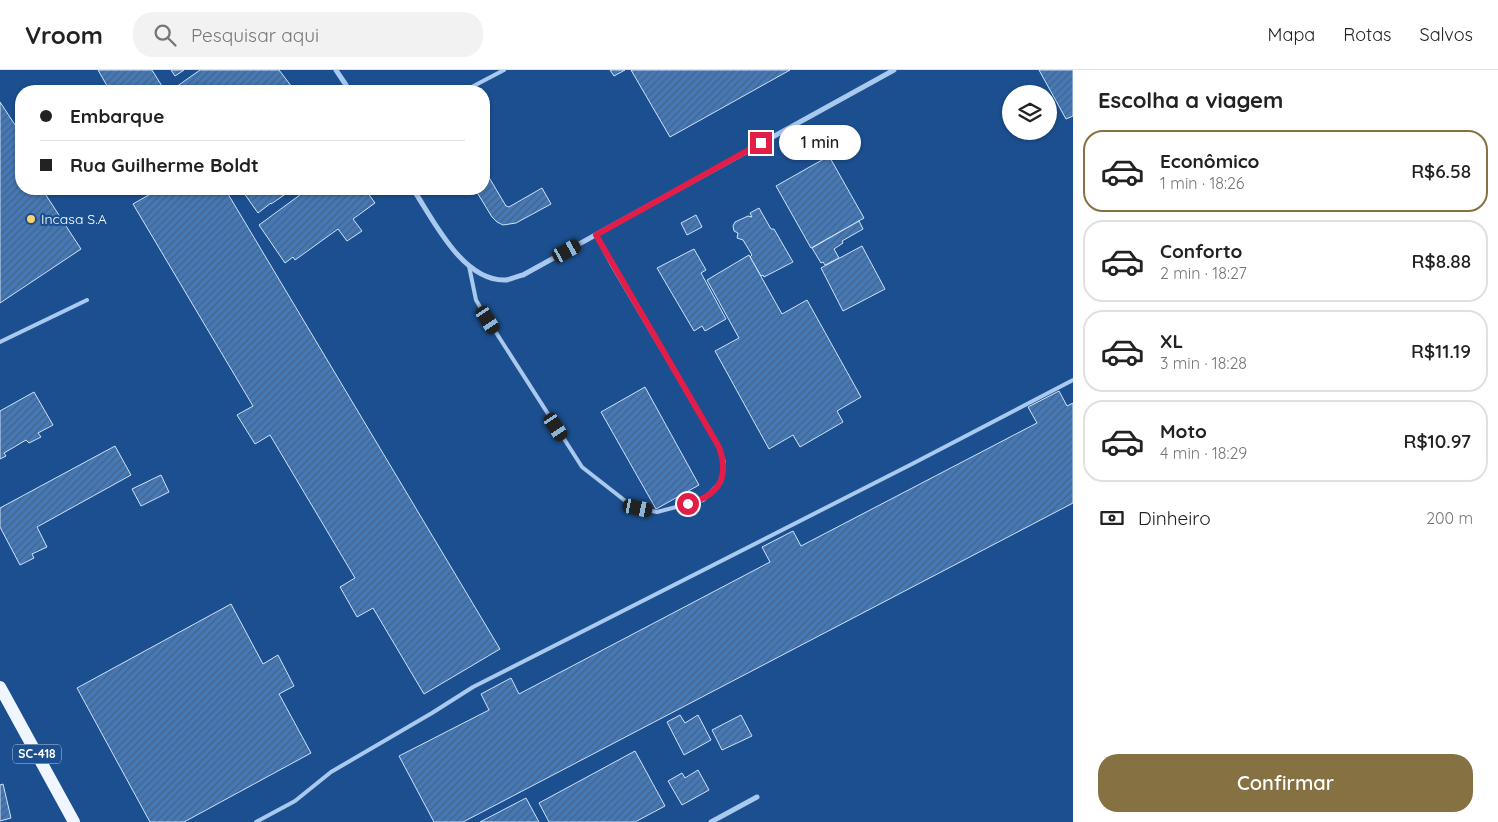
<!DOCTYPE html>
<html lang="pt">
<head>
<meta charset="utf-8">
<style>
	:root { --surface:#fff; --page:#f2f2f2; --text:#222; --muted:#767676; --line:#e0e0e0; --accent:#857141 }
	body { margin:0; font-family:Quicksand,sans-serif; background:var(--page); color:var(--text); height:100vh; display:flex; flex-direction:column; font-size:19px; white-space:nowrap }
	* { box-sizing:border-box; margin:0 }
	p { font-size:16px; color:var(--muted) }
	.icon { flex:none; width:28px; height:28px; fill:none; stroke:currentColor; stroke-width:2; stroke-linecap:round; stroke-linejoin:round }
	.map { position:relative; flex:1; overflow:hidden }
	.panel { display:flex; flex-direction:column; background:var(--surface); width:425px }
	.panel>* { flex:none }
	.banner { position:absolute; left:15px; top:15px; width:475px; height:110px; border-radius:20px; box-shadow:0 1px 4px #0004; display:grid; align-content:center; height:110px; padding:0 25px; background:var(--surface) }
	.controls { position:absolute; left:1002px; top:15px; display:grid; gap:10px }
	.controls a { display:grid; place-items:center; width:55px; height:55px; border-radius:50%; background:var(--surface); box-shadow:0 1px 4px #0004; font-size:25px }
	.end { position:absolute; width:22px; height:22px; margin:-11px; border:6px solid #e11d48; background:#fff; box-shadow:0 0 0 2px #fff }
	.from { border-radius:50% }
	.bubble { position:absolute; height:35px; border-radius:18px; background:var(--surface); box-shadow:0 1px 4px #0004; font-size:16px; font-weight:600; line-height:35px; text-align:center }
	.car { position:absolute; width:15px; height:30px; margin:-15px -8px; border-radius:6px; box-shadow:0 0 4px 1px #0007; background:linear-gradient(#222 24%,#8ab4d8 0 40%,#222 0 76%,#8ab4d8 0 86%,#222 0) }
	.banner b { display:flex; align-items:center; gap:18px; height:48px; font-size:19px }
	.banner b+b { border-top:1px solid var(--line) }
	.banner i { width:12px; height:12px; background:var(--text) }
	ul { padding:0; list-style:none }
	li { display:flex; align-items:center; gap:15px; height:82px; margin:0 10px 8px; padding:0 15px; border:2px solid var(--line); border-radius:20px }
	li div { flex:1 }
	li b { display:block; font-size:19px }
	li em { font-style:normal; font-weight:600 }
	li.current { border-color:var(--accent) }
	li>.icon { width:45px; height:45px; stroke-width:1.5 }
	h2 { padding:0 25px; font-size:22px; line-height:60px }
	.pay { display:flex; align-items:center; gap:12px; height:55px; padding:0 25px; font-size:19px }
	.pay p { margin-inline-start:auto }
	.cta { display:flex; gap:10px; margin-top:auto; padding:10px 25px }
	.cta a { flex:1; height:58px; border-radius:20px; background:var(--accent); color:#fff; font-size:20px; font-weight:600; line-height:58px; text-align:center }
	header { display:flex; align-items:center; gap:30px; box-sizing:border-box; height:70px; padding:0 25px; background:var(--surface); border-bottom:1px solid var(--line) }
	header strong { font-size:24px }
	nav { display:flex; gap:28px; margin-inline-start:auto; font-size:18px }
	.search { width:350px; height:45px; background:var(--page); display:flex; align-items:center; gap:12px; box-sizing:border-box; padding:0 18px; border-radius:20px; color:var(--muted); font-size:19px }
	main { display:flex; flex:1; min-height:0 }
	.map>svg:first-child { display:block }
</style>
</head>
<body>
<header>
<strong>Vroom</strong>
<div class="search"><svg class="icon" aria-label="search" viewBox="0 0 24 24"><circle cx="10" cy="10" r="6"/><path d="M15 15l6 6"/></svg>Pesquisar aqui</div>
<nav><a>Mapa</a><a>Rotas</a><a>Salvos</a></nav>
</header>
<main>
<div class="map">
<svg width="1073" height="752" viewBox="0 0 1073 752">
	<defs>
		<pattern id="building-hatch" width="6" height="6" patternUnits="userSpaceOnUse" patternTransform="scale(1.25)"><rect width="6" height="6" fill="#4478b7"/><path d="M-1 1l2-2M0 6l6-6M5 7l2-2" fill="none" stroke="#486282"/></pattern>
	</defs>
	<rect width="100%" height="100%" fill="#1b4f8f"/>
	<!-- building -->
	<g fill="url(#building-hatch)" stroke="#cfe3fa">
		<polygon points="98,0 152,0 165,21 110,21"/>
		<polygon points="171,0 184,0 175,6"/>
		<polygon points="200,0 279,0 295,21 179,21 176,17"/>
		<polygon points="610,0 625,0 614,6"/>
		<polygon points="631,0 790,0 670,67"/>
		<polygon points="1039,0 1073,0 1073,46 1066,49"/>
		<polygon points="0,32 21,64 21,119 42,119 81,179 0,233"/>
		<polygon points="829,86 864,148 811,178 776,116"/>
		<polygon points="484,99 506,136 509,137 542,118 551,134 516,153 503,155 497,152 492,147 475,119 484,119"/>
		<polygon points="159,119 225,119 500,579 424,624 373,538 357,547 340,517 355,508 270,365 255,374 237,345 253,336 133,134"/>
		<polygon points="241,119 293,119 271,134 271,133 258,143"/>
		<polygon points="308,119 365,119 375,133 353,149 362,161 347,171 338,159 295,190 293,187 285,193 259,155"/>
		<polygon points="759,138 771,159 774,159 793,192 764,207 763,205 761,206 750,187 752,185 743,170 737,168 738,163 734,161 733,156 735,152 748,146 752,147 750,143"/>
		<polygon points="696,145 702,157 687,165 681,153"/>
		<polygon points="859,151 863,159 842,171 843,173 834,179 839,188 825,195 823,192 821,193 812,178"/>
		<polygon points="862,176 885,219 843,241 821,198"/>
		<polygon points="694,179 706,200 701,203 726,249 705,261 702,256 694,261 657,198"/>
		<polygon points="749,185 782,244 807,230 861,327 837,341 843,352 800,377 793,365 769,379 715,281 739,268 707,210"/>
		<polygon points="645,317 699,415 656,439 601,342"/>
		<polygon points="1059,321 1067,336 1073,333 1073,433 463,752 434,752 399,686 489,640 481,624 511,608 519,624 770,492 762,477 793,461 801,476 1037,353 1028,337"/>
		<polygon points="34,322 53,355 38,363 41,367 29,373 26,370 4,383 6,386 0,389 0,341"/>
		<polygon points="115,376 131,405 37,457 47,477 32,484 34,488 20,495 0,457 0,438"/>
		<polygon points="161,405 169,422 141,436 132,419"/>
		<polygon points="231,534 263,594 278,585 294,616 279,624 311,683 184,752 150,752 77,618"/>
		<polygon points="680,645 685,653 698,645 711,670 684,685 667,652"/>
		<polygon points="741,645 752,666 722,680 712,660"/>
		<polygon points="635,681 665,736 635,752 549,752 539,733"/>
		<polygon points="698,700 709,720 682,735 668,711 682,703 685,708"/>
		<polygon points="3,714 11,748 0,751 0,715"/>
		<polygon points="526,728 539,752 480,752"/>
	</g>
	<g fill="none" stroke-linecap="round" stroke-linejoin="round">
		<!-- lane -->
		<g stroke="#a9c9ee" stroke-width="4">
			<polyline points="464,21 504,0"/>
			<polyline points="469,196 476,230 488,250 582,397 628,433 638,438 657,442 703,430 721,412 724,392 719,377 612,195 596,165"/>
			<polyline points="0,272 87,230"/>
			<polyline points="256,752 295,731 331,702 432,643 473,617 912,394 1073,310"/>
		</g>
		<!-- street -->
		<g stroke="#a9c9ee" stroke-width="5">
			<polyline points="336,0 350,21"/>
			<path d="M413,119C433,149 462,211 505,210C510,210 517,206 523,205L894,0"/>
			<polyline points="711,752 757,727"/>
		</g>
		<!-- primary -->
		<polyline stroke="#f0f6ff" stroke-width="12" points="0,617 74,752"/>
	</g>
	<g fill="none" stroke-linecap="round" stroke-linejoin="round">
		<!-- route -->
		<path stroke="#e11d48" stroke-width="6" d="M688,434C719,425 730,408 719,377L596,165L761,73"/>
	</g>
	<!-- markers -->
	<circle fill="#ffd166" stroke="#1b4f8f" stroke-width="2" cx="31" cy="149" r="5"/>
	<g text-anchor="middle" stroke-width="4.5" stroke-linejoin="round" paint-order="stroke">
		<!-- shield labels -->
		<rect fill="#1b4f8f" stroke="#bbcadd" stroke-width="1" x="13" y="674.5" width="48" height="19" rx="4"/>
		<g font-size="12" font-weight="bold" fill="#fff">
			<text x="37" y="688">SC-418</text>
		</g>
		<!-- poi labels -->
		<g font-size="14" fill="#fff" stroke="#1b4f8f" text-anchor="start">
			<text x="41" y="154">Incasa S.A</text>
		</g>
	</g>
</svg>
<div class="controls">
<a><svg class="icon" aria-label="layers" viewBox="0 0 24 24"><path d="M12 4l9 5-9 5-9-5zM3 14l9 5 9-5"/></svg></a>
</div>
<i class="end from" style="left:688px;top:434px"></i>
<i class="end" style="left:761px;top:73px"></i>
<div class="bubble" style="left:779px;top:55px;width:82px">1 min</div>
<i class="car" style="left:567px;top:181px;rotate:61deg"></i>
<i class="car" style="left:488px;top:250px;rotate:147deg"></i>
<i class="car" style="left:556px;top:357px;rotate:147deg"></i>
<i class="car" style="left:638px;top:438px;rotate:102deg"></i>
<div class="banner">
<b><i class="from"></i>Embarque</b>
<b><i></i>Rua Guilherme Boldt</b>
</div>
</div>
<section class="panel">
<h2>Escolha a viagem</h2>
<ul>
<li class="current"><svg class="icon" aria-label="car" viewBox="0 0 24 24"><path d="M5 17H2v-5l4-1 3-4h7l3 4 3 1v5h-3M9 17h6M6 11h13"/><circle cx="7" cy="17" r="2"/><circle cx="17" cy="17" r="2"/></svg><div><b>Econômico</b><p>1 min · 18:26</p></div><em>R$6.58</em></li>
<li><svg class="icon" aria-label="car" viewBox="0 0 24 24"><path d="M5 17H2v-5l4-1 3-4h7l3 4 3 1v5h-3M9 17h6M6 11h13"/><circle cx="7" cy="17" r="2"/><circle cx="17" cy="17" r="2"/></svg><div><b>Conforto</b><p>2 min · 18:27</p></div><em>R$8.88</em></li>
<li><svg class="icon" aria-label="car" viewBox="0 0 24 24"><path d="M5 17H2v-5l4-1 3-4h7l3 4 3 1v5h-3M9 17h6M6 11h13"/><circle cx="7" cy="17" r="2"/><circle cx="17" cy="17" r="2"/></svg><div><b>XL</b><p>3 min · 18:28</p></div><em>R$11.19</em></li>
<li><svg class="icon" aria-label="car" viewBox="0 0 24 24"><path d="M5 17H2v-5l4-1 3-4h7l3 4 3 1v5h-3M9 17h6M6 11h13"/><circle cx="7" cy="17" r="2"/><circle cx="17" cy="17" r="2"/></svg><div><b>Moto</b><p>4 min · 18:29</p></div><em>R$10.97</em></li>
</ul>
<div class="pay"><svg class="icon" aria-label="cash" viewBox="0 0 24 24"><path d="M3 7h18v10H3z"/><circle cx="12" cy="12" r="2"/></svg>Dinheiro<p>200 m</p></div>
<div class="cta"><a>Confirmar</a></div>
</section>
</main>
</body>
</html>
